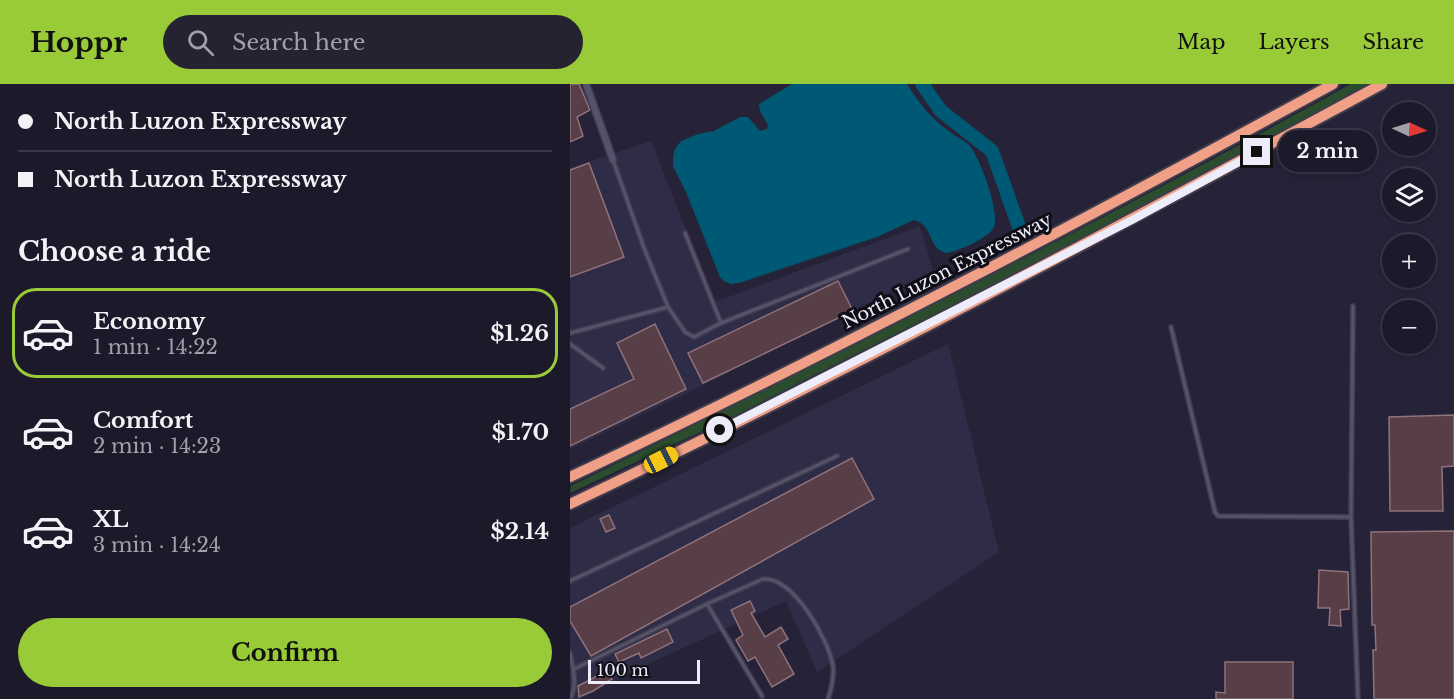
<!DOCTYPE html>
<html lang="en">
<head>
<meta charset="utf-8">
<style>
	:root { --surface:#1c1a2a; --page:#252332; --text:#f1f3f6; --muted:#a0a1a8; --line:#3a3847; --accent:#98cb37 }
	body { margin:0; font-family:"Libre Baskerville",serif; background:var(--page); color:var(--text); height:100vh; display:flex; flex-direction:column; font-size:22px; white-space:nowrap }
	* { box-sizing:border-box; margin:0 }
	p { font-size:20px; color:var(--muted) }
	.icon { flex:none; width:33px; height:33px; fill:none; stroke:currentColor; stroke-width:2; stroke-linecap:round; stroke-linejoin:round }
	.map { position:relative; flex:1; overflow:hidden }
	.sheet { display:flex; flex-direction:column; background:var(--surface); width:570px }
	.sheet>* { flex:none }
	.top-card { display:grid; align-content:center; height:132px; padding:0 18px; background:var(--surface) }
	.needle { width:39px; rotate:94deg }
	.buttons { position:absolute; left:812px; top:18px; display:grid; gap:12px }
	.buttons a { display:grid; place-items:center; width:54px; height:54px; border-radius:50%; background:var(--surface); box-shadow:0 3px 9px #0003,0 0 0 2px var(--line); font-size:30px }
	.scale { position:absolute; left:18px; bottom:15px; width:112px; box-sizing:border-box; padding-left:6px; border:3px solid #ececfa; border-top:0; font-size:16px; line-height:21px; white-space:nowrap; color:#ececfa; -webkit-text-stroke:4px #0f0e17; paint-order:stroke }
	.end { position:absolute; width:27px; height:27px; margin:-14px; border:8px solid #ececfa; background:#111; box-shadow:0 0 0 3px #111 }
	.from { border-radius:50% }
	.bubble { position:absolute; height:42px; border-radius:21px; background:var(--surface); box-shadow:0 3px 9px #0003,0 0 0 2px var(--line); font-size:20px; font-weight:800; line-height:42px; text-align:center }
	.car { position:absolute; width:18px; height:36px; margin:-18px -9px; border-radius:8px; box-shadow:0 0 4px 2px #0007; background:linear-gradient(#f5c518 24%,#345 0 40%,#f5c518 0 76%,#345 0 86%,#f5c518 0) }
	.top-card b { display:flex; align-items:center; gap:21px; height:57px; font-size:22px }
	.top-card b+b { border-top:2px solid var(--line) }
	.top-card i { width:15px; height:15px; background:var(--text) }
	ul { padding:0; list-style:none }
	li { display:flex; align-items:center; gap:18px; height:90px; margin:0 12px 9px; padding:0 6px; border:3px solid transparent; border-radius:24px }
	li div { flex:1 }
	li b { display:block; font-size:22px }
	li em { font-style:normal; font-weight:800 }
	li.on { border-color:var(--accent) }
	li>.icon { width:54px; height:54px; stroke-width:1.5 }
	h2 { padding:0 18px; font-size:27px; line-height:72px }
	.action { display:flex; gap:12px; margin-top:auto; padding:12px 18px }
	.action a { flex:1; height:69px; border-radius:36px; background:var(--accent); color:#111; font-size:24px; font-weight:800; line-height:69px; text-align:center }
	header { display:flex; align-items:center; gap:36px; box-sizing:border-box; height:84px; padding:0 30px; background:var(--accent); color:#111 }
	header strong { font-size:28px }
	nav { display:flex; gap:33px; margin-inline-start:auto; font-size:21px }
	.search { width:420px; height:54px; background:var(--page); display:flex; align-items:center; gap:15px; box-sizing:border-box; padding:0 21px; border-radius:33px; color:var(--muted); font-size:22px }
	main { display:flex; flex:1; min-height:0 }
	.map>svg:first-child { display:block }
</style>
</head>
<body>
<header>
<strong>Hoppr</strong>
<div class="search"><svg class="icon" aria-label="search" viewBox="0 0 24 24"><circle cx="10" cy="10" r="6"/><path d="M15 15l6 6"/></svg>Search here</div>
<nav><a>Map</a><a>Layers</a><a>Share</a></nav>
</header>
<main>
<section class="sheet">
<div class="top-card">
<b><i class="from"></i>North Luzon Expressway</b>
<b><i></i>North Luzon Expressway</b>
</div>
<h2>Choose a ride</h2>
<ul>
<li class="on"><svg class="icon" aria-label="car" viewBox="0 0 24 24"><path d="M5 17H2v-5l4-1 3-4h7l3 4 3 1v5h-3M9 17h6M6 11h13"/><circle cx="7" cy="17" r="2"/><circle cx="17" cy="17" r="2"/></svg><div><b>Economy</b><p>1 min · 14:22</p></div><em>$1.26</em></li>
<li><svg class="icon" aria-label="car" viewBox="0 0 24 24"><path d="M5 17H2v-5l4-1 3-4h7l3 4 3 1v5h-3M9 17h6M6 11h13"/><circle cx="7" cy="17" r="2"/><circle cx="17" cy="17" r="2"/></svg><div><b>Comfort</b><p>2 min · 14:23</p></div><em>$1.70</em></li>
<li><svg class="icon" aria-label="car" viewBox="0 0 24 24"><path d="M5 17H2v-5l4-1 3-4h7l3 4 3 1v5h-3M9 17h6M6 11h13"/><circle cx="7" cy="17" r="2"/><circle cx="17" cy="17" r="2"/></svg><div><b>XL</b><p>3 min · 14:24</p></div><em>$2.14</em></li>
</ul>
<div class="action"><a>Confirm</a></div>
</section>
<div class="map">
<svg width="884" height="615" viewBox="0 0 884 615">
	<rect width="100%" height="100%" fill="#262338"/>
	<!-- built -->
	<g fill="#2f2c47">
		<polygon points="81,57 145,218 350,142 363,187 117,309 0,365 0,84"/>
		<polygon points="378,260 429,468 247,588 216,517 63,587 11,615 0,615 0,444"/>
	</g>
	<!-- green -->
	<path fill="#2b4d2d" d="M781,0H800L492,165L304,261L162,333L0,409L1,402C263,273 525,141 781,0Z"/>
	<!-- water -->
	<path fill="#005974" d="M222,0H337C349,19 361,35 380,48C386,53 394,56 399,61C410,73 430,128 424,143C419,154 387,168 376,169C357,164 364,141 344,136L307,153L169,199L161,200L154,197L150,193L116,108L103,82V74L105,65L111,57L128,50L144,47L170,33H178L190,47L197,45L198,41L190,27L189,20Z"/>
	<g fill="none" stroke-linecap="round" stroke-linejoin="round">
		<!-- river -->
		<polyline stroke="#005974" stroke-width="14" points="352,0 371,27 422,67 449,143"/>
	</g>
	<!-- building -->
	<g fill="#583e47" stroke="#8f727c" stroke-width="1.5">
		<polygon points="0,0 9,0 20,26 7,33 13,52 0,58"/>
		<polygon points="19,79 54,173 0,193 0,86"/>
		<polygon points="268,197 283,227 133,299 118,269"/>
		<polygon points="85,240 116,305 0,362 0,325 64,295 47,259"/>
		<polygon points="884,331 884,382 872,383 873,427 820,427 819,333"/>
		<polygon points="282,374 304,415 21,572 0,537 0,523"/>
		<polygon points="39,431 45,444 36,448 30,435"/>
		<polygon points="884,447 884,615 804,615 803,566 806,566 805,541 802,541 801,448"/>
		<polygon points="749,486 778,488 779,525 770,526 771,542 759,541 760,524 748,524"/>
		<polygon points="180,517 185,527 181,529 195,553 211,543 218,555 208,561 224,590 202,603 185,573 178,577 166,556 173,551 161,526"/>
		<polygon points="97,545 103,558 71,574 69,569 49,578 45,570"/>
		<polygon points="655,578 723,578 723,615 646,615 646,608 655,609"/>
		<polygon points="39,589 42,595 23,607 9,613 8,602 29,591 30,594"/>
	</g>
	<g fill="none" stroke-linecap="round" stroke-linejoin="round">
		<!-- lane casing -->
		<g stroke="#403d4f" stroke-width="6">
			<g id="lane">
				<polyline points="43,76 74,164 98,223"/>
				<polyline points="115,149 151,239"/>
				<polyline points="783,222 781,433 788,615"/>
				<polyline points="601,243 645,428 648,432 781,433"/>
				<polyline points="0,249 98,223 115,248 124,253 151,239 338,165"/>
				<polyline points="0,260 33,284"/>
				<polyline points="0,497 267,372"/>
				<polyline points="137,520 192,612"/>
				<path d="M0,569C3,584 8,601 0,615"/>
				<path d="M4,585L137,520L193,495C223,492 259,556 263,582C264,592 261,606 258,615"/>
			</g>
		</g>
		<!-- street casing -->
		<g stroke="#403d4f" stroke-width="9">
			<polyline id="street" points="16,0 43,76"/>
		</g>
		<!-- highway casing -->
		<g stroke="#403d4f" stroke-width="14">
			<g id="highway">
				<path d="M0,393C259,271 512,137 763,0"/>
				<path d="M0,420C275,289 544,145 812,0"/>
			</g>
		</g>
		<!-- lane -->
		<use href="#lane" stroke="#55536b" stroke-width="3"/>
		<!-- street -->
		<use href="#street" stroke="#55536b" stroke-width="6"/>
		<!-- highway -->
		<use href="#highway" stroke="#f1a088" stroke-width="10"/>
	</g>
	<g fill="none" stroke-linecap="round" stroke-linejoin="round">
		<!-- route -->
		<polyline stroke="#ececfa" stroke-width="8" points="150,346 562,136 687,68"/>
	</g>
	<g text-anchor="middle" stroke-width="6" stroke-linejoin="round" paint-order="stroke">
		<!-- street labels -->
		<g font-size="18" fill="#ececfa" stroke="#0f0e17">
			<text transform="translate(377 187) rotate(-27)" y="6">North Luzon Expressway</text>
		</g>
	</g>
</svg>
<div class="buttons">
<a><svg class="needle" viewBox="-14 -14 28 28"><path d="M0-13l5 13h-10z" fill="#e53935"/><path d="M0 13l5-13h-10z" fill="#a0a1a8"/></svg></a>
<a><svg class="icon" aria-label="layers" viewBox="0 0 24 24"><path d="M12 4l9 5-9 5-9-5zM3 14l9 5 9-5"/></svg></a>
<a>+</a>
<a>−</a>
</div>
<div class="scale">100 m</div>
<i class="end from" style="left:150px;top:346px"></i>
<i class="end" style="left:687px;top:68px"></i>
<div class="bubble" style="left:708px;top:46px;width:99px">2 min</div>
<i class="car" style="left:91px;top:376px;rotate:63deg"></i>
</div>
</main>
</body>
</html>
